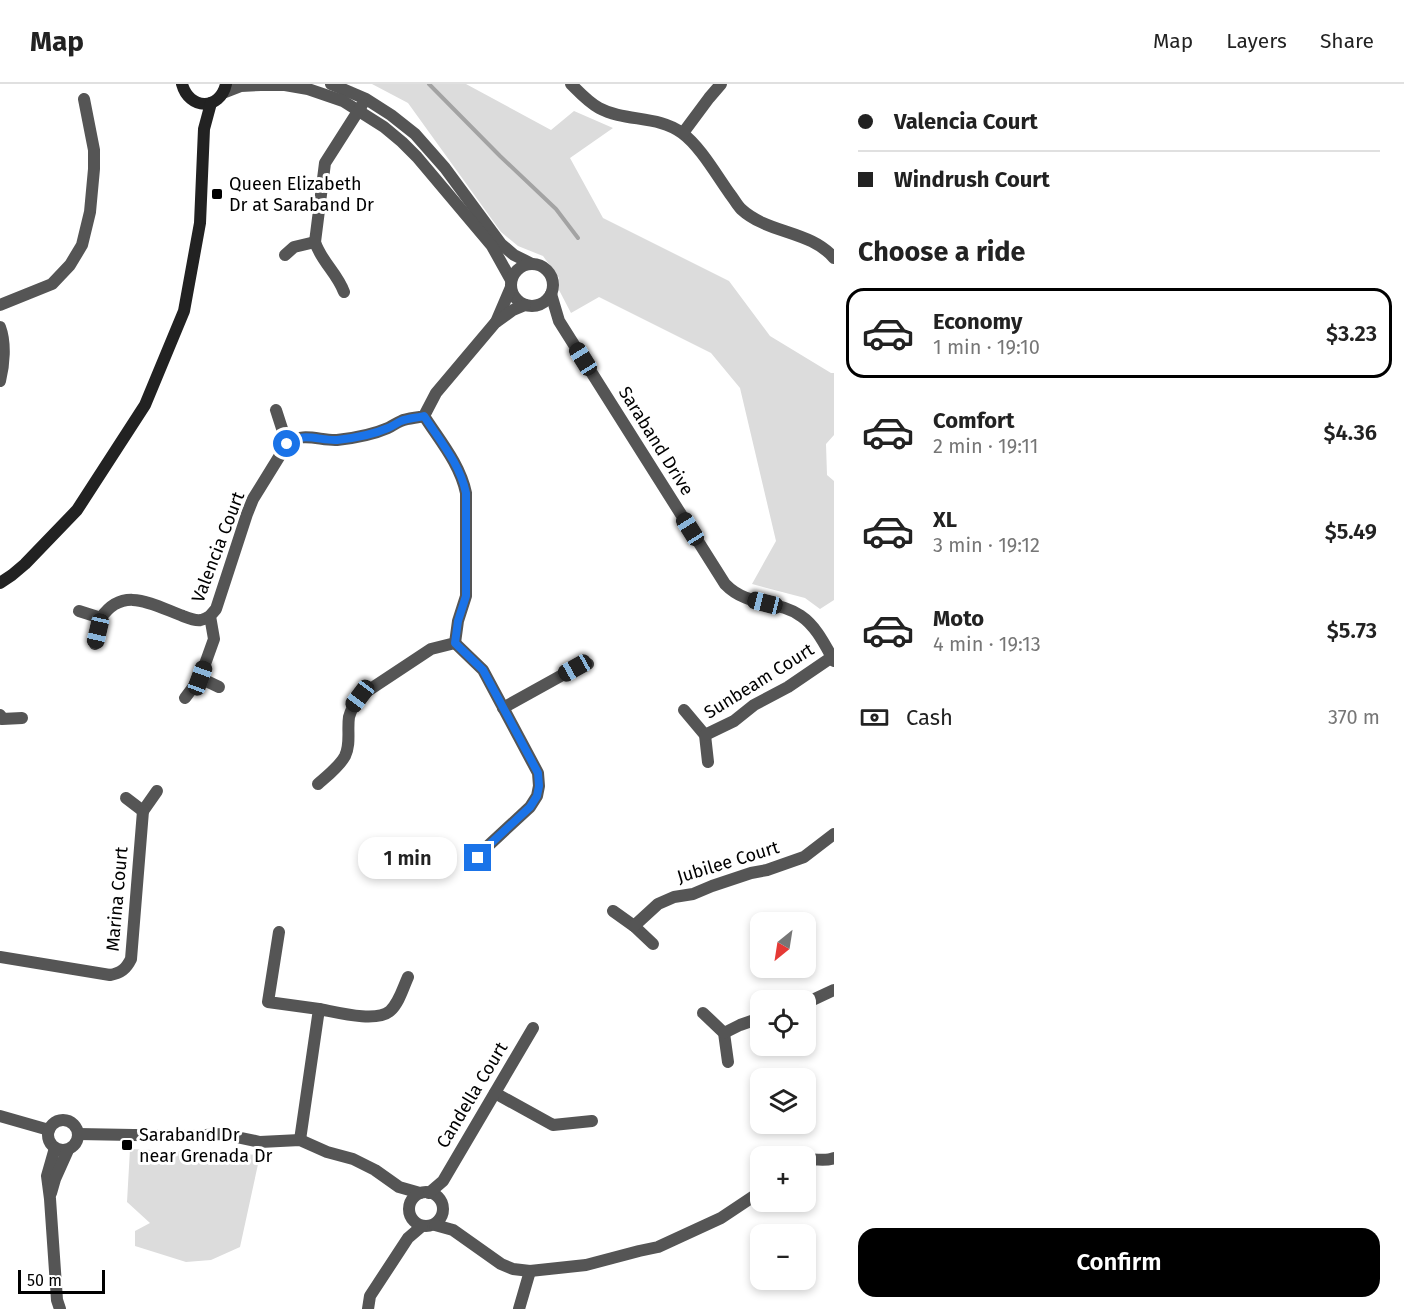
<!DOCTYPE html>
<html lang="en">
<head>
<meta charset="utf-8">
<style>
	:root { --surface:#fff; --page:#f2f2f2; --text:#222; --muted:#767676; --line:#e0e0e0; --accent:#000 }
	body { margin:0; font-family:"Fira Sans",sans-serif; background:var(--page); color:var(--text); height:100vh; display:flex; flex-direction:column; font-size:22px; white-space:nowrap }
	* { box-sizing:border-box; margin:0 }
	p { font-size:20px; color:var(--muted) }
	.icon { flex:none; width:33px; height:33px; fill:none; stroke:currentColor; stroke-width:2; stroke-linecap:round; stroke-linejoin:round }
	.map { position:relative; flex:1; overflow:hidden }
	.sheet { display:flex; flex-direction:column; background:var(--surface); width:570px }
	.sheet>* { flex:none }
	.hud { display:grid; align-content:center; height:132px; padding:0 24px; background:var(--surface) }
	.needle { width:39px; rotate:210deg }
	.fabs { position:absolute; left:750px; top:828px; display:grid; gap:12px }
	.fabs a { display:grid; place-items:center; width:66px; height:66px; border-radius:12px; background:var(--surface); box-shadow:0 3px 9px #0003; font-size:30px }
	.scale { position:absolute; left:18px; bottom:15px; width:87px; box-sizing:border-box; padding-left:6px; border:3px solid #000; border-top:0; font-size:16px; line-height:21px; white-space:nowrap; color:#000; -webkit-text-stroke:4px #fff; paint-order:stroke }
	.end { position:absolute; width:27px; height:27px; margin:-14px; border:8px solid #1a73e8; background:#fff; box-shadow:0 0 0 3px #fff }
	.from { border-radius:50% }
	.bubble { position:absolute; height:42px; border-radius:18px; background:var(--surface); box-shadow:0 3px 9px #0003; font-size:20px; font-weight:600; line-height:42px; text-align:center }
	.car { position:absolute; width:18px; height:36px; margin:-18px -9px; border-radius:8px; box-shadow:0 0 4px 2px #0007; background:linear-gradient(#222 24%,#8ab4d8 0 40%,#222 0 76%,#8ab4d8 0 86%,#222 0) }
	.hud b { display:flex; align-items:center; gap:21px; height:57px; font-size:22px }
	.hud b+b { border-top:2px solid var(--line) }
	.hud i { width:15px; height:15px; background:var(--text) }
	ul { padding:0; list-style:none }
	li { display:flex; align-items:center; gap:18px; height:90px; margin:0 12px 9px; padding:0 12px; border:3px solid transparent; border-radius:18px }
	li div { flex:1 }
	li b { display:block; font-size:22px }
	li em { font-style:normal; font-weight:600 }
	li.active { border-color:var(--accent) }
	li>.icon { width:54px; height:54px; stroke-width:1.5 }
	h2 { padding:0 24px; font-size:27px; line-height:72px }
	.pay { display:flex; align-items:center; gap:15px; height:66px; padding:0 24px; font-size:22px }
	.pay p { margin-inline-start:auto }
	.action { display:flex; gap:12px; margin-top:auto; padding:12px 24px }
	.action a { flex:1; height:69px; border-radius:18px; background:var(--accent); color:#fff; font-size:24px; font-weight:600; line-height:69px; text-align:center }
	header { display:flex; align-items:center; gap:36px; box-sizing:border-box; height:84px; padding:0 30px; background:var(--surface); border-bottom:2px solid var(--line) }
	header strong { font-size:28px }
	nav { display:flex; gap:33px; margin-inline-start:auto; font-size:21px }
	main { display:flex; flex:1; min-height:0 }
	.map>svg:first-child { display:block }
</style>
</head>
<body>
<header>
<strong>Map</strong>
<nav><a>Map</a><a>Layers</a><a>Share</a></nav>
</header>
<main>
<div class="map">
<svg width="834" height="1225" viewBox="0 0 834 1225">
	<rect width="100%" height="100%" fill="#fff"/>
	<!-- green -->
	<g fill="#dcdcdc">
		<polygon points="372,0 466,0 551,46 574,27 613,44 570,74 603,134 729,197 770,252 831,289 834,289 834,351 826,360 827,391 834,397 834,516 820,525 805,514 752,500 776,457 740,304 711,269 599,213 571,229 559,206 559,194 543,172 518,162 501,148 408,19"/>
		<polygon points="130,1065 260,1071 240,1163 211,1176 186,1178 135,1162 135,1147 150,1139 127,1118"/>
	</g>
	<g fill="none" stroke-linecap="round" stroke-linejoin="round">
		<!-- stream -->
		<polyline stroke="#a3a3a3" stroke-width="4" points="429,0 500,72 556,125 578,154"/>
		<!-- street -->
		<g stroke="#555" stroke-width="12">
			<polyline points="331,0 366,15 391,31 415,50 445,84 501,160 514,171 532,180"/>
			<path d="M571,0C580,9 588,18 599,24C625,38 658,31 682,49C700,62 717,92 730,110C734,115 737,121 741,125C768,150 810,146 834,174"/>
			<polyline points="223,9 241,2 261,1 285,1 308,5 343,17 384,43 402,58 417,73 492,162 511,196"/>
			<polyline points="683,49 709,14 721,0"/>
			<polyline points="285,171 294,163 315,158"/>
			<circle cx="532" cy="201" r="21"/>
			<path d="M344,208C337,189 321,177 315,158L325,79L362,21"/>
			<path d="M551,210L559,237L725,500C748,524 777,515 801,532C816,542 825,561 834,577"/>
			<polyline points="0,221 52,200 70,181 82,161 90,128 94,85 94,66 84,15"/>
			<polyline points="496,238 511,203"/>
			<path d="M0,243C6,259 4,281 0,297"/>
			<polyline points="276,326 287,360"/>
			<polyline points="79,527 101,534 95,560"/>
			<path d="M101,534C123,501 153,521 183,532C188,534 195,537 201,536C202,536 209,533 210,532"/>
			<polyline points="455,559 483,586 538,689 539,702 537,712 530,723 489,761 478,774"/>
			<path d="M200,594L214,555L210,532L216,525L247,430L253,415L287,360C302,347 320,357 337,356C355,354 372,351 388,344C392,342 396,339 401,337C408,334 417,334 424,332L436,309L495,239L513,226L525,221"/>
			<polyline points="185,614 200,594 219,603"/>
			<polyline points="503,624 575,584 588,580"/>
			<polyline points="684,626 705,651 708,678"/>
			<polyline points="0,631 2,635 22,634"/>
			<polyline points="705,651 734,637 754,621 788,603 832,573"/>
			<path d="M318,700C327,692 339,683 345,672C351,660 347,646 349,633C351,625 355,619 360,612L431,565L455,559L458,537L466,512V409C460,380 440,357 424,332"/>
			<polyline points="126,714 143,727 157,707"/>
			<polyline points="613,827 634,842 653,860"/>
			<polyline points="634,842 658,820 674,813 693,810 712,802 751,789 767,786 804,773 834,750"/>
			<polyline points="279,848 268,918 319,925 300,1056"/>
			<path d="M0,873L110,891C121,889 126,885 131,875L143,727"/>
			<polyline points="806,919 834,906"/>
			<path d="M319,925C336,928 376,939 390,927C399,919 403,904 408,893"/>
			<polyline points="703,929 724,949 728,978"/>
			<polyline points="724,949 740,941 760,934"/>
			<polyline points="495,1009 553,1041 592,1037"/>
			<polyline points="0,1032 49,1046"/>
			<circle cx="63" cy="1051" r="15"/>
			<polyline points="78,1050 189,1052 222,1050 260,1058 300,1056 327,1068 353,1075 375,1086 399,1103 420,1109"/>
			<polyline points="55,1064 47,1092 50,1115 57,1216 60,1225"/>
			<path d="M806,1076C815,1074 825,1078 834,1074"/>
			<circle cx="426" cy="1125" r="17"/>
			<polyline points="51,1109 55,1095 68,1066"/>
			<polyline points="429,1109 443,1097 533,944"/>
			<polyline points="435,1141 453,1146 501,1180 513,1185 530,1187 586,1181 639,1167 658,1163 721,1134 760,1108"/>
			<polyline points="368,1225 370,1212 408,1154 422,1142"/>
			<polyline points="519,1225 530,1187"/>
		</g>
		<!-- secondary -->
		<g stroke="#222" stroke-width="12">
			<path d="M182,0C189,26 220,27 226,0"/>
			<polyline points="0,499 12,491 25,480 77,426 145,321 184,227 200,139 204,45 211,19"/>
		</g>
	</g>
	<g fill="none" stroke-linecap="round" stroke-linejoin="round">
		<!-- route -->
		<path stroke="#1a73e8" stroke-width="8" d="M287,360C302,347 320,357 337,356C355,354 372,351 388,344C393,342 397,339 401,337C408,334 417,334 424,332C440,357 460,380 466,409V512L458,537L455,559L483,586L538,689L539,702L537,712L530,723L489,761L478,774"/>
	</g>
	<!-- markers -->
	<g fill="#000" stroke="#fff" stroke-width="2">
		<rect x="211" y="104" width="12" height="12" rx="3"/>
		<rect x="121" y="1055" width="12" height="12" rx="3"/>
	</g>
	<g text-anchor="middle" stroke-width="6" stroke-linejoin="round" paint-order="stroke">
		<!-- poi labels -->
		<g font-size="18" fill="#000" stroke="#fff" text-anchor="start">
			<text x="229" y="106">Queen Elizabeth<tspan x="229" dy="21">Dr at Saraband Dr</tspan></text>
			<text x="139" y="1057">Saraband Dr<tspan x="139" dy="21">near Grenada Dr</tspan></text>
		</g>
		<!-- street labels -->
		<g font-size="18" fill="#000" stroke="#fff">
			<text transform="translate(656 357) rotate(58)" y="6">Saraband Drive</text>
			<text transform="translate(218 463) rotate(-69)" y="6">Valencia Court</text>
			<text transform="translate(759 597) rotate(-32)" y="6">Sunbeam Court</text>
			<text transform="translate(728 778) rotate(-17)" y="6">Jubilee Court</text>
			<text transform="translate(117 815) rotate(-85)" y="6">Marina Court</text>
			<text transform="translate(472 1011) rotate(-59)" y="6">Candella Court</text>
		</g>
	</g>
</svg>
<div class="fabs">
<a><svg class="needle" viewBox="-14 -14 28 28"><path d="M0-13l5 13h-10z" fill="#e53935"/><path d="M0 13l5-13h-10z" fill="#767676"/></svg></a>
<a><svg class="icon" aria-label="locate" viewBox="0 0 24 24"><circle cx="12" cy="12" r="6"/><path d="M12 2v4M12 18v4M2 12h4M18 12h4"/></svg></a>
<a><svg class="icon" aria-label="layers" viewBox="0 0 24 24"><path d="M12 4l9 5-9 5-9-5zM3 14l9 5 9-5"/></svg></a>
<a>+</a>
<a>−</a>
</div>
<div class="scale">50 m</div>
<i class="end from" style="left:287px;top:360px"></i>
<i class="end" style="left:478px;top:774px"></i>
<div class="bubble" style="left:358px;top:753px;width:99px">1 min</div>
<i class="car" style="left:583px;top:275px;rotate:328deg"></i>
<i class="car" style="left:690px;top:445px;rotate:328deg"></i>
<i class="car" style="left:765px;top:519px;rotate:284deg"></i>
<i class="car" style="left:98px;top:547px;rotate:193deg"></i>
<i class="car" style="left:575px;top:584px;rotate:241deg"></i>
<i class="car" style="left:200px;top:594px;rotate:20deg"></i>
<i class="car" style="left:360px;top:612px;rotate:217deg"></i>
</div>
<section class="sheet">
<div class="hud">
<b><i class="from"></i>Valencia Court</b>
<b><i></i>Windrush Court</b>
</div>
<h2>Choose a ride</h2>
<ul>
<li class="active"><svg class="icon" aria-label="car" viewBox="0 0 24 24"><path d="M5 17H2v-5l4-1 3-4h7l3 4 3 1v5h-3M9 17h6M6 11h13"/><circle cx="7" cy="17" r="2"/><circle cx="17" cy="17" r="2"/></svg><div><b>Economy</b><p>1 min · 19:10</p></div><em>$3.23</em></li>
<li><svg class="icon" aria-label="car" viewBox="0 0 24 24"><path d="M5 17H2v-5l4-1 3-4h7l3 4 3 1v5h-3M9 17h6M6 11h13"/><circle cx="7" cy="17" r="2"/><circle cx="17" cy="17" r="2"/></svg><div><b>Comfort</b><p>2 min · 19:11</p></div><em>$4.36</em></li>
<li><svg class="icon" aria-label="car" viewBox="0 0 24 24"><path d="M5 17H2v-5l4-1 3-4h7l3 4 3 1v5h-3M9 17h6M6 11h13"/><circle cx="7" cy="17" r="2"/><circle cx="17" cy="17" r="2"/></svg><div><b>XL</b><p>3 min · 19:12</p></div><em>$5.49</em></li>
<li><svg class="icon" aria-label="car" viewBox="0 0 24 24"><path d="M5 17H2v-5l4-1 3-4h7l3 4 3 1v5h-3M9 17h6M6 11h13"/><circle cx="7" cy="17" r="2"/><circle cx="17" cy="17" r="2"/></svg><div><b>Moto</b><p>4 min · 19:13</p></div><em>$5.73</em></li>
</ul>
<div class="pay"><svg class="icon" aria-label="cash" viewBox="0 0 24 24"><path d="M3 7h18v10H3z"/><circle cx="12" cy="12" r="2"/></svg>Cash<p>370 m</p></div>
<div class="action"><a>Confirm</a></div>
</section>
</main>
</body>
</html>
